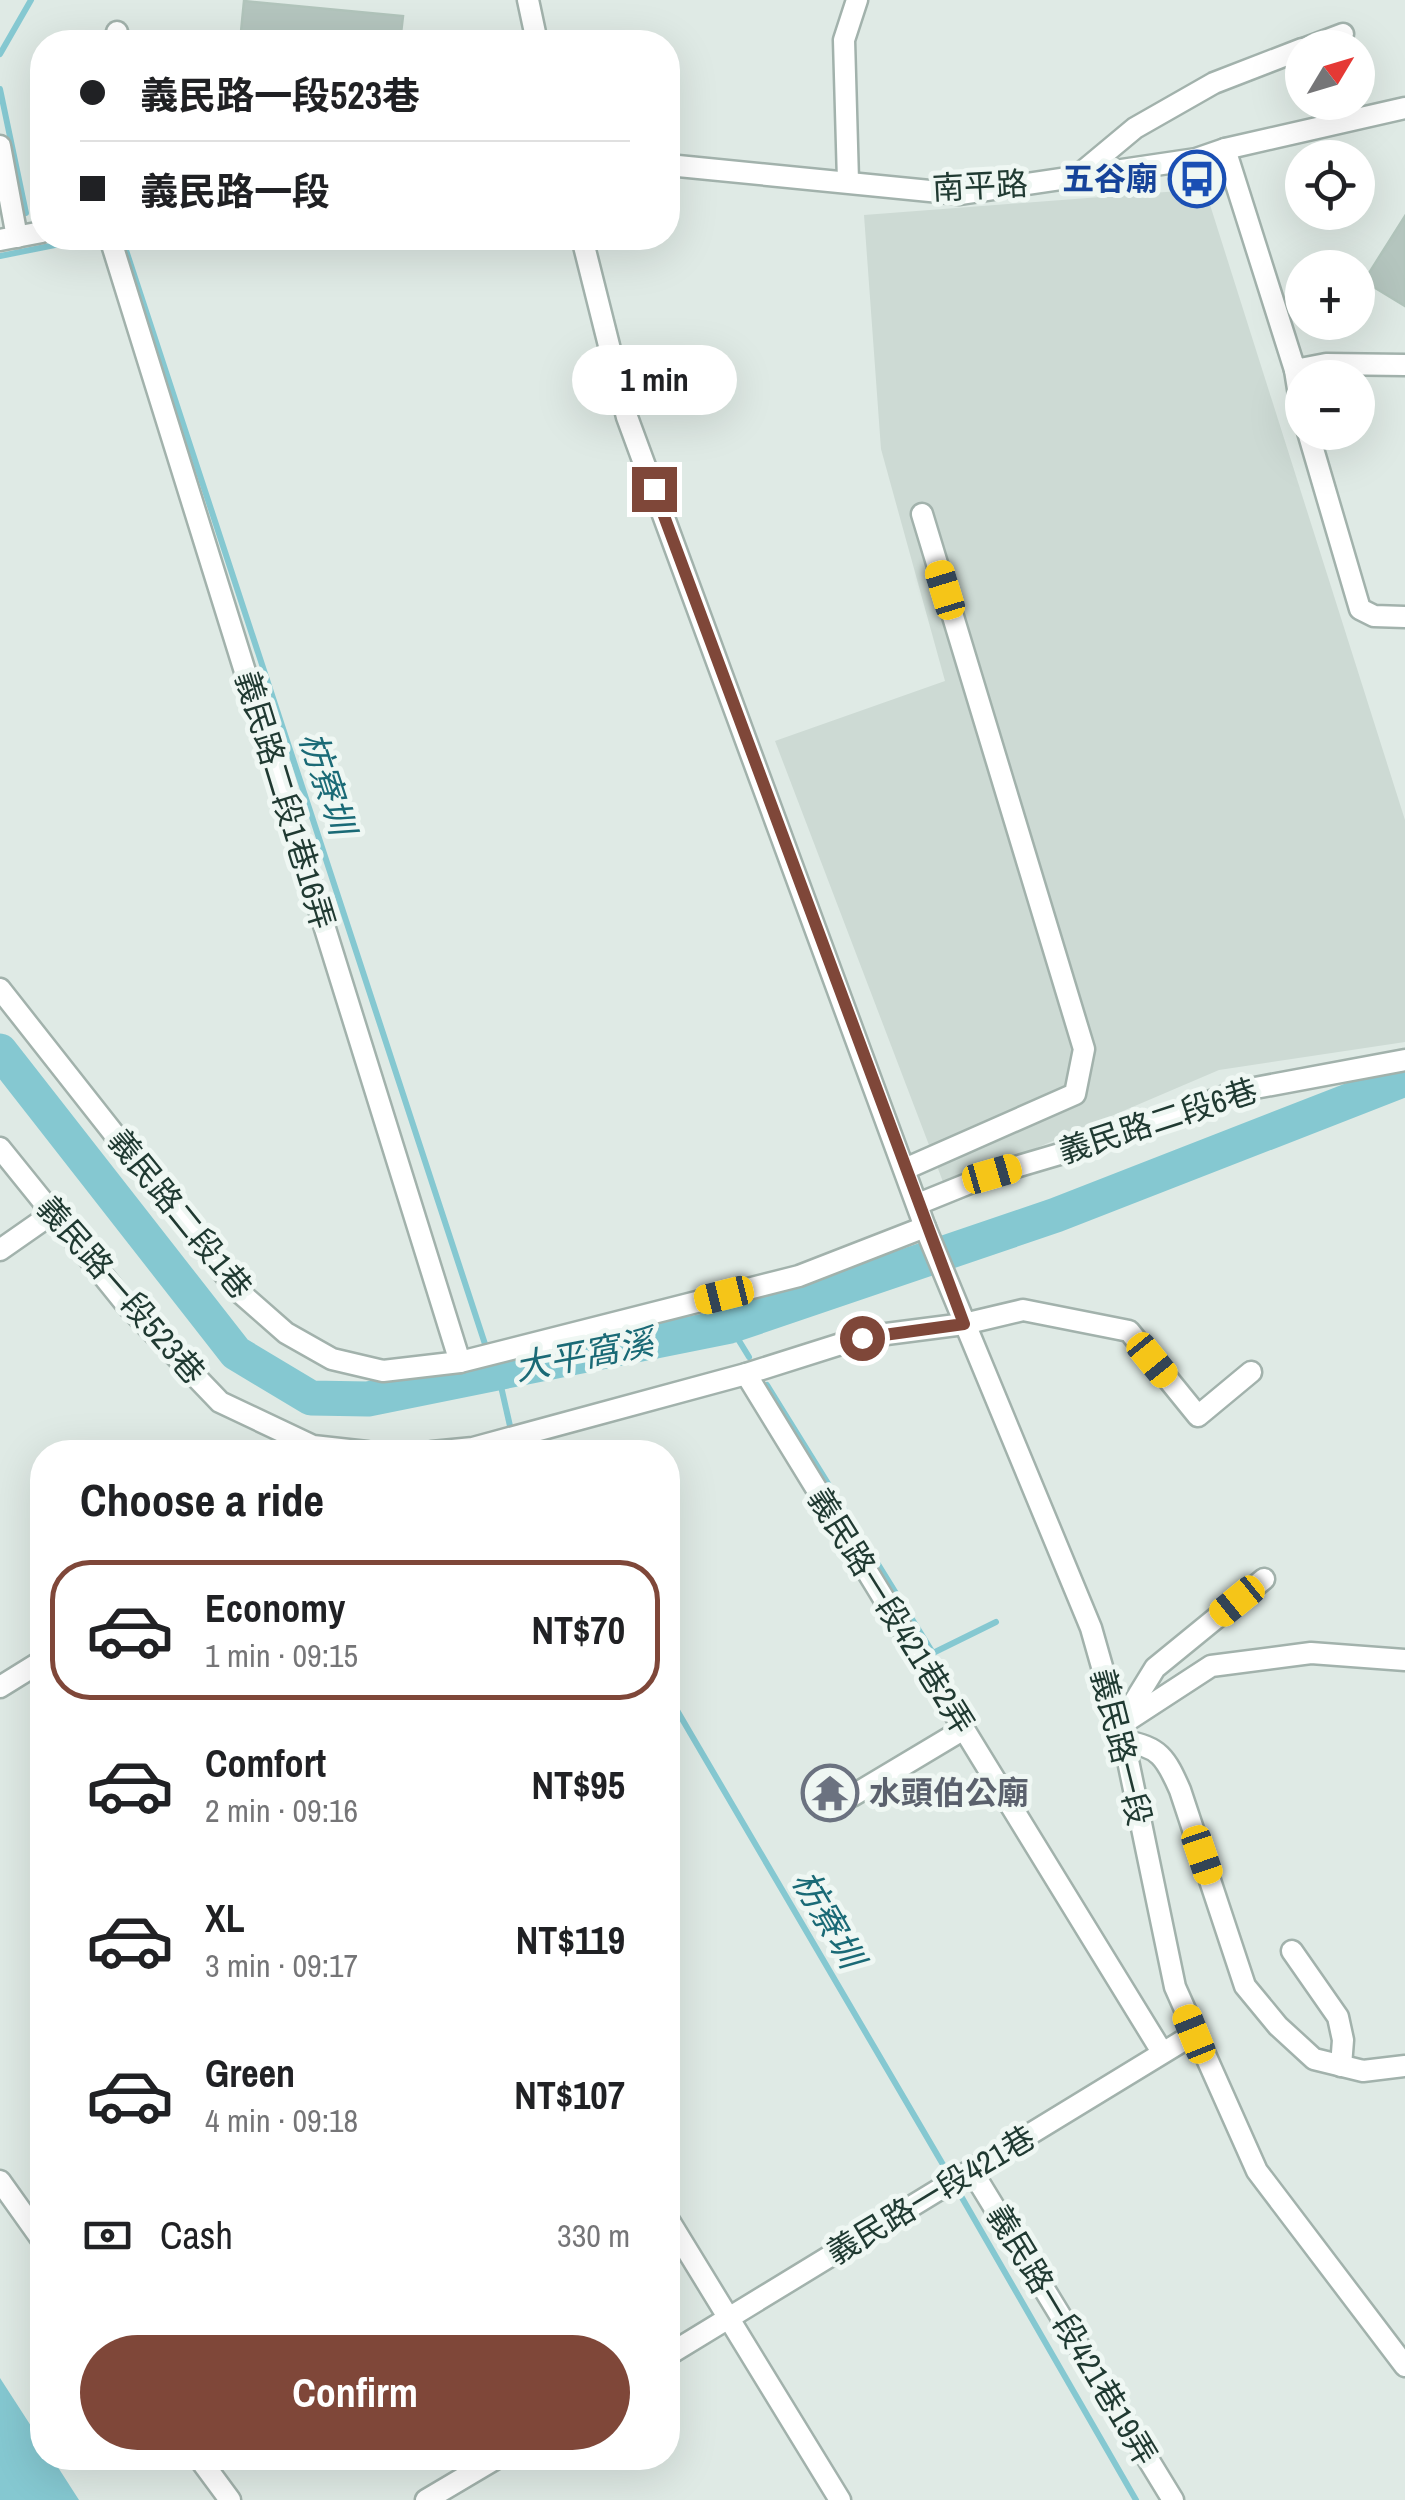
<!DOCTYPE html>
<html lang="en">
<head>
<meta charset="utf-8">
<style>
	:root { --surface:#fff; --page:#f6f6f6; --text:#202124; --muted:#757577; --line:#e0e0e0; --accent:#7f4739 }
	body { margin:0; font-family:"Archivo Narrow","Noto Sans TC",sans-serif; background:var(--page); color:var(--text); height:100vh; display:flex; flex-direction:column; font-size:38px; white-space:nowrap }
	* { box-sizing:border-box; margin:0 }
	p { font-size:32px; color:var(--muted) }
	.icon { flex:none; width:55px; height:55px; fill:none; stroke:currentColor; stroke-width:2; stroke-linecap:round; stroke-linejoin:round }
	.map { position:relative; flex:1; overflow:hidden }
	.drawer { position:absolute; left:30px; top:1440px; width:650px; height:1030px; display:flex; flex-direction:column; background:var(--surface); border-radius:40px; box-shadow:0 10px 40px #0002 }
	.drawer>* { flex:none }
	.top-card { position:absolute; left:30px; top:30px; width:650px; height:220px; border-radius:40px; box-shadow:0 10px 40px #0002; display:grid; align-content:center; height:220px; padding:0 50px; background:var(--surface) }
	.needle { width:65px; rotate:52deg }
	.fabs { position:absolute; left:1285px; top:30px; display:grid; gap:20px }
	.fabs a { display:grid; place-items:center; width:90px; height:90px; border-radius:50%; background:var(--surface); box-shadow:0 10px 40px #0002; font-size:50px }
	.end { position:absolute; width:45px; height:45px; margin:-22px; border:12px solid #7f4739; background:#fff; box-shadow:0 0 0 5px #fff }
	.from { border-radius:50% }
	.bubble { position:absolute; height:70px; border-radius:35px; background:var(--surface); box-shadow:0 10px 40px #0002; font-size:32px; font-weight:800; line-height:70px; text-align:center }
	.car { position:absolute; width:30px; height:60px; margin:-30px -15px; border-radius:12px; box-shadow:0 0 8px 2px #0007; background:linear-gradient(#f5c518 24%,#345 0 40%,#f5c518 0 76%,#345 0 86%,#f5c518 0) }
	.top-card b { display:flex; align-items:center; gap:35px; height:95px; font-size:38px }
	.top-card b+b { border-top:2px solid var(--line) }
	.top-card i { width:25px; height:25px; background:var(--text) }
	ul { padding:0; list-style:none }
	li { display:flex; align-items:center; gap:30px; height:140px; margin:0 20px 15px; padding:0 30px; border:5px solid transparent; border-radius:40px }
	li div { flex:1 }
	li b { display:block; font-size:38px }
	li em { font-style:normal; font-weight:800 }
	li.selected { border-color:var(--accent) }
	li>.icon { width:90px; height:90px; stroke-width:1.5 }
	h2 { padding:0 50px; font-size:45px; line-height:120px }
	.pay { display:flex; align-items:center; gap:25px; height:110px; padding:0 50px; font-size:38px }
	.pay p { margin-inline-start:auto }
	.primary-button { display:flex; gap:20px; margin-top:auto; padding:20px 50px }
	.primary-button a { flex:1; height:115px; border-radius:60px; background:var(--accent); color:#fff; font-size:40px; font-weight:800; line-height:115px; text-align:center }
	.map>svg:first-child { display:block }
</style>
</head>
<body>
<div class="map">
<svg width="1405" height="2500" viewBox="0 0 1405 2500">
	<rect width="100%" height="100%" fill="#dfeae5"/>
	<!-- built -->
	<polygon fill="#cddad4" points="1205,189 1405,820 1405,1042 1219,1070 945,1187 775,741 945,681 881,449 864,215"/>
	<!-- water -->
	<polygon fill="#85c8d1" points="0,2378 42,2443 42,2458 52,2458 79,2500 0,2500"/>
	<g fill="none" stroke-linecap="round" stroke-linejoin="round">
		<!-- stream -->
		<g stroke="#85c8d1" stroke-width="6">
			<polyline points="0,54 31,0"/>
			<polyline points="0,89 26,213"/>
			<polyline points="122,238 485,1344"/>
			<polyline points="0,256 90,238"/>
			<polyline points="730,1326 749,1357"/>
			<polyline points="498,1373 510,1426"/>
			<polyline points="767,1385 933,1653 996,1622"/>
			<polyline points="668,1695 945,2168"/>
			<polyline points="961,2196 1136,2500"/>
		</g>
		<!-- river -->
		<polyline stroke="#85c8d1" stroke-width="35" points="0,1051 236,1353 311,1398 368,1399 730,1326 1056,1215 1405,1079"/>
	</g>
	<!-- building -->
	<g fill="#b4c5be" stroke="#b1c4bb" stroke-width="2.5">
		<polygon points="244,1 403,16 400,42 240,42"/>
		<polygon points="1405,216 1405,306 1364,281"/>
		<polygon points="834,1774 843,1809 827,1813 817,1778"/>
	</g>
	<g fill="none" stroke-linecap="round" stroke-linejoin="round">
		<!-- minor casing -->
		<g stroke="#a2b2ac" stroke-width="25">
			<g id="minor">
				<polyline points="528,0 537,42"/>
				<polyline points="117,42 117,32"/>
				<polyline points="1306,48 1343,34"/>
				<polyline points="0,146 17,237"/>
				<polyline points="1225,149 1295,370 1326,364 1405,365"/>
				<polyline points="668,165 960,194 1196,159 1225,149 1405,108"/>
				<polyline points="1075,178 1135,128 1214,83 1302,49"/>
				<polyline points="848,181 844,40 857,0"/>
				<polyline points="110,238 460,1362"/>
				<polyline points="582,238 627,417 925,1227 1091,1628 1126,1751 1175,1987 1257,2171 1405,2366"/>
				<polyline points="0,240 42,232"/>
				<polyline points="1295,370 1302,414"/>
				<polyline points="1308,432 1360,609 1374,616 1405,617"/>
				<polyline points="0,989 237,1290 286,1333 332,1359 383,1371 460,1362 799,1276 925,1227"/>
				<polyline points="0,1148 125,1303 220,1402 313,1446 367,1452"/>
				<polyline points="905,1169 1075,1094 1084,1049 922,514"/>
				<polyline points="918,1204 992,1174 1080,1148 1239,1091 1405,1060"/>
				<polyline points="0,1250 53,1213"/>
				<polyline points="746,1374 1162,2052"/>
				<polyline points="432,1452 473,1448 746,1374 863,1337 964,1324 1023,1310 1129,1331 1198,1416 1251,1372"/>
				<polyline points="0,1687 42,1661"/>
				<polyline points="1123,1720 1155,1668 1264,1579"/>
				<polyline points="1119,1726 1211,1666 1311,1653 1405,1660"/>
				<path d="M1124,1741C1159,1746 1166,1758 1180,1790L1245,1986L1278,2026L1314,2059L1363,2071L1405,2066"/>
				<polyline points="852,1796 964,1729"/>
				<polyline points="1292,1951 1338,2017 1343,2040 1341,2066"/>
				<polyline points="972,2171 1173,2500"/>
				<polyline points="0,2181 42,2240"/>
				<polyline points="668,2219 840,2500"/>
				<polyline points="668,2355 1194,2034"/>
				<polyline points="199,2458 230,2500"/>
				<polyline points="426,2500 497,2458"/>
			</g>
		</g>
		<!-- minor -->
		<use href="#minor" stroke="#fff" stroke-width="20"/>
	</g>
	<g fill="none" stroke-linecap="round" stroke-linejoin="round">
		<!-- route -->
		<polyline stroke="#7f4739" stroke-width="12" points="654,489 964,1324 862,1338"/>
	</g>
	<!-- icons -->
	<defs>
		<g id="bus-ring" transform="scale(2.875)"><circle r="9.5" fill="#eff7f3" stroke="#1a4fb4" stroke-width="1.5"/><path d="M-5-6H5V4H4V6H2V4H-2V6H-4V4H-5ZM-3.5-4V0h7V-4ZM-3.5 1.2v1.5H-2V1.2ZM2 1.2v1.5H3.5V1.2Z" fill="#1a4fb4"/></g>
		<g id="temple-ring" transform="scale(2.875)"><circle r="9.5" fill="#eff7f3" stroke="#6b7280" stroke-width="1.5"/><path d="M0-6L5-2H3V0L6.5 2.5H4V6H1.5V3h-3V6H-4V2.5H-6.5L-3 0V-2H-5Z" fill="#6b7280"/></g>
	</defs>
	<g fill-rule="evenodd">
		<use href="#bus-ring" x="1197" y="179"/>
		<use href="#temple-ring" x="830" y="1793"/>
	</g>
	<g text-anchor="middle" stroke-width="10" stroke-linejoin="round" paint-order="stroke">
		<!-- transit labels -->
		<g font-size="32" font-weight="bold" fill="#164399" stroke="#eff7f3" text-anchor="end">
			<text x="1158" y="190">五谷廟</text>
		</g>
		<!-- street labels -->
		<g font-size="32" fill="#203a32" stroke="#eff7f3">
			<text transform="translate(980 186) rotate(-3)" y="11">南平路</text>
			<text transform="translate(285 800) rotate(73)" y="11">義民路二段1巷16弄</text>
			<text transform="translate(1158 1121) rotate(-18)" y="11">義民路二段6巷</text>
			<text transform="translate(180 1214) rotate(51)" y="11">義民路二段1巷</text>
			<text transform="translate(121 1290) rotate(49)" y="11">義民路一段523巷</text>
			<text transform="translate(891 1611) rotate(58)" y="11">義民路一段421巷2弄</text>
			<text transform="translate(1121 1747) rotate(76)" y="11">義民路一段</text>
			<text transform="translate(931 2195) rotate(-31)" y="11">義民路一段421巷</text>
			<text transform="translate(1072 2335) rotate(59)" y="11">義民路一段421巷19弄</text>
		</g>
		<!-- worship labels -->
		<g font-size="32" font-weight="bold" fill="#5b616d" stroke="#eff7f3" text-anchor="start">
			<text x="869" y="1804">水頭伯公廟</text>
		</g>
		<!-- water labels -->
		<g font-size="35" font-style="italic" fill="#1a6a76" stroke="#eff7f3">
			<text transform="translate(327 783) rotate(72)" y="12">枋寮圳</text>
			<text transform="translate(584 1355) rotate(-11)" y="12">大平窩溪</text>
			<text transform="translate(828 1919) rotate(60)" y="12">枋寮圳</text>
		</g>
	</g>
</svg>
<div class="fabs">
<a><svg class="needle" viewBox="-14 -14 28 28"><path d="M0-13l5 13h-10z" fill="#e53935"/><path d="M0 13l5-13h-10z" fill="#757577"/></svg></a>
<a><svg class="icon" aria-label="locate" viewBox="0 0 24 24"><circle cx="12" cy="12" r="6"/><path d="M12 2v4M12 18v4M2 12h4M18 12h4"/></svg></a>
<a>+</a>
<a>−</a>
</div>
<i class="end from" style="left:862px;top:1338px"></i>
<i class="end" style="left:654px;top:489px"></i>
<div class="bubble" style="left:572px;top:345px;width:165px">1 min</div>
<i class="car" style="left:945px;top:590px;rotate:343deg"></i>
<i class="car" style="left:992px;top:1174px;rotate:74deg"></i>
<i class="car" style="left:724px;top:1295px;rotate:256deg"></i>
<i class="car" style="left:1152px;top:1360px;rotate:141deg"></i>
<i class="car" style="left:1237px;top:1601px;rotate:231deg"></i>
<i class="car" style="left:1202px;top:1855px;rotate:161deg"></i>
<i class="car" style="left:1194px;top:2034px;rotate:338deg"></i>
<div class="top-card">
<b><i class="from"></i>義民路一段523巷</b>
<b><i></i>義民路一段</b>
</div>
<section class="drawer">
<h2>Choose a ride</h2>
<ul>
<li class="selected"><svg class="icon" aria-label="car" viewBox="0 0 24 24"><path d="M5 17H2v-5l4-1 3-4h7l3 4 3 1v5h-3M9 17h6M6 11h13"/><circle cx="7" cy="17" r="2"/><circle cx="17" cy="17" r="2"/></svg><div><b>Economy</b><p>1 min · 09:15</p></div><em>NT$70</em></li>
<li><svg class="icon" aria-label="car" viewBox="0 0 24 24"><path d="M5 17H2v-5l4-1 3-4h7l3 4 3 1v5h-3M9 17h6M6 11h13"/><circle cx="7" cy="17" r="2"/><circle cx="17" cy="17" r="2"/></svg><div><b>Comfort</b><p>2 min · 09:16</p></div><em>NT$95</em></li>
<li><svg class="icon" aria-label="car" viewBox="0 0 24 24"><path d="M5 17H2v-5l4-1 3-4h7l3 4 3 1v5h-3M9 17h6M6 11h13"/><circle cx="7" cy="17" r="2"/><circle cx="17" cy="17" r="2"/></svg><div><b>XL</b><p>3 min · 09:17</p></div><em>NT$119</em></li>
<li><svg class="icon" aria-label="car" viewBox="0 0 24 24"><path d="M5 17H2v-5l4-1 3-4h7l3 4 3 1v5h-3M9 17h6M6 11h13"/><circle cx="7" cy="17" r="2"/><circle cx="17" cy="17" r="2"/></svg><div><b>Green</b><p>4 min · 09:18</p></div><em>NT$107</em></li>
</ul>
<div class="pay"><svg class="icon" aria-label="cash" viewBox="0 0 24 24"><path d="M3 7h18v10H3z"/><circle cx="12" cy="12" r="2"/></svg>Cash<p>330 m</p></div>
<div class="primary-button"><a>Confirm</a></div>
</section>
</div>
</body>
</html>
